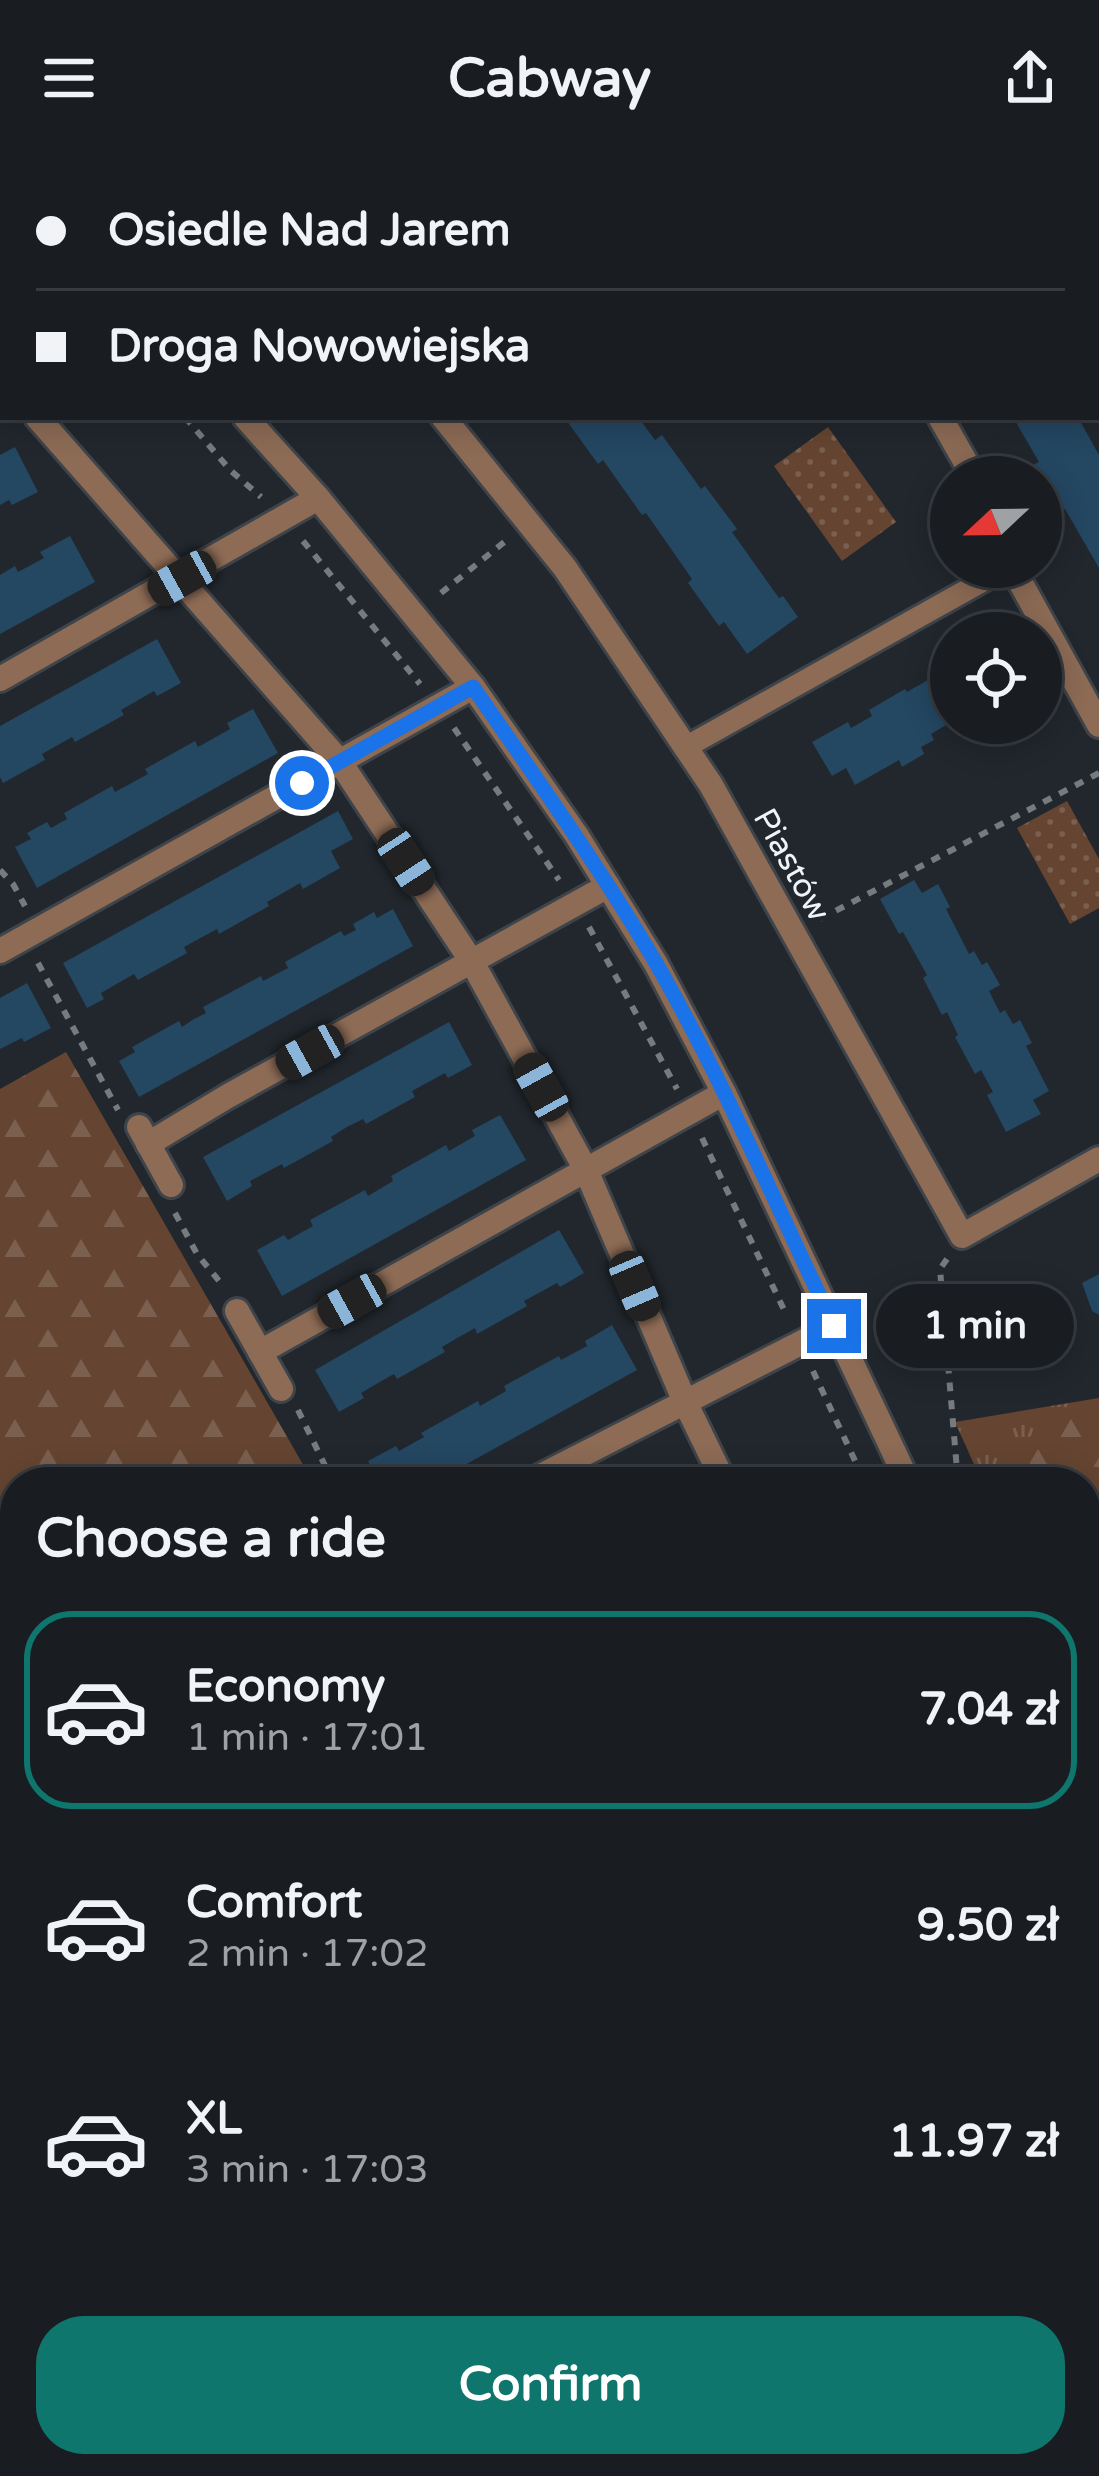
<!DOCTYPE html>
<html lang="en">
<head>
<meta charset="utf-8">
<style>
	:root { --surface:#191d22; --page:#262a2f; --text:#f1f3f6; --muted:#9fa2a5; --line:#373b40; --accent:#0f766e }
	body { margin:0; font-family:"Varela Round",sans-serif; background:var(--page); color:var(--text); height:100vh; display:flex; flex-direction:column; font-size:45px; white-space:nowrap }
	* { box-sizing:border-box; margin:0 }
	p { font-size:39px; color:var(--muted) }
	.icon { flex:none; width:66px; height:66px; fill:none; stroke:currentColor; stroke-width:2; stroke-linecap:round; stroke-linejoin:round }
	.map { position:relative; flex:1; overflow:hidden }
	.details { position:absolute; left:0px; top:1311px; width:1101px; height:1011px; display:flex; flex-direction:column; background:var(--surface); border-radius:48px 48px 0 0; box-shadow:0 6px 30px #0003,0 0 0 3px var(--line) }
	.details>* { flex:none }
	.top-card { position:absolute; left:0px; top:0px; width:1101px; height:264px; box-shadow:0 6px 30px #0003,0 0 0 3px var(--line); display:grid; align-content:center; height:264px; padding:0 36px; background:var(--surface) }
	.needle { width:78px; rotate:248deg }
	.buttons { position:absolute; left:930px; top:300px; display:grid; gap:24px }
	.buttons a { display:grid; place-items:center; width:132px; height:132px; border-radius:50%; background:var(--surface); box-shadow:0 6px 30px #0003,0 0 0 3px var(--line); font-size:60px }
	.end { position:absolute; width:54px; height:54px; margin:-27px; border:15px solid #1a73e8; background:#fff; box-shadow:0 0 0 6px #fff }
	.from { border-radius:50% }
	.bubble { position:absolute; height:84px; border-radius:42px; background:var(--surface); box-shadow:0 6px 30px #0003,0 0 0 3px var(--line); font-size:39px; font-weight:700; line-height:84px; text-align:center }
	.car { position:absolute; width:36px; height:72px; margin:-36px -18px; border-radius:15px; box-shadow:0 0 9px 3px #0007; background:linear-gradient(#222 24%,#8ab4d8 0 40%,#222 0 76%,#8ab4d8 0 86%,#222 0) }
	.top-card b { display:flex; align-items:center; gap:42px; height:114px; font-size:45px }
	.top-card b+b { border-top:3px solid var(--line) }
	.top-card i { width:30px; height:30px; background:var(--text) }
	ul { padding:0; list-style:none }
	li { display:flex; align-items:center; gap:36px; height:198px; margin:0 24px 18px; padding:0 12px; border:6px solid transparent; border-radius:48px }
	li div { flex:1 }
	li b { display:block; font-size:45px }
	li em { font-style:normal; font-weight:700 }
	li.on { border-color:var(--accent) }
	li>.icon { width:108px; height:108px; stroke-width:1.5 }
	h2 { padding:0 36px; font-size:54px; line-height:144px }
	.button { display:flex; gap:24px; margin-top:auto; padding:24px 36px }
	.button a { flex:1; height:138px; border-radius:48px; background:var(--accent); color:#fff; font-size:48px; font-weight:700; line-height:138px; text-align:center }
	header { display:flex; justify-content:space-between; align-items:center; height:156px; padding:0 36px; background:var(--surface); font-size:54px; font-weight:700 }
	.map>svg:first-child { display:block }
</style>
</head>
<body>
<header><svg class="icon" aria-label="menu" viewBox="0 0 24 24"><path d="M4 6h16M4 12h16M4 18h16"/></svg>Cabway<svg class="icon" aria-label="share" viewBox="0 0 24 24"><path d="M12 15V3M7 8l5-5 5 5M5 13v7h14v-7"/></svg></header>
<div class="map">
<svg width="1099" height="2320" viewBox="0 0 1099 2320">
	<defs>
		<pattern id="grass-tufts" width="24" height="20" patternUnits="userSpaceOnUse" patternTransform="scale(3)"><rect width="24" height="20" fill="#654531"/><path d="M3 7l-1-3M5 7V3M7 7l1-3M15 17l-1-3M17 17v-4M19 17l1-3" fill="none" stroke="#7b6050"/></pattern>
		<pattern id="forest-firs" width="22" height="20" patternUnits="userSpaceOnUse" patternTransform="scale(3)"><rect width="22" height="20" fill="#654531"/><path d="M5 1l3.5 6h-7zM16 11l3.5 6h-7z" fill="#7b6050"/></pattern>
		<pattern id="park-dots" width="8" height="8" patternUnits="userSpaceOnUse" patternTransform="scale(3)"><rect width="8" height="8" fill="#654531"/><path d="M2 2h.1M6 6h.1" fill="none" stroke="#7b6050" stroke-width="1.8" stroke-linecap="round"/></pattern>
	</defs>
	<rect width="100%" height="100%" fill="#21272d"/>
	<!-- grass -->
	<g fill="url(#grass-tufts)">
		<polygon points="1099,1242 1099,1591 1086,1561 1086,1326 982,1326 955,1266"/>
		<polygon points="1086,2294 1096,2320 997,2320 1030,2307 1086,2307"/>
	</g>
	<!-- forest -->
	<g fill="url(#forest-firs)">
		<polygon points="66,896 313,1326 15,1326 15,2307 49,2307 11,2320 0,2320 0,933"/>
		<polygon points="1099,1260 1099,1378 1086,1378 1086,1326 1034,1326 1025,1283 1068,1262"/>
	</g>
	<!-- park -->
	<g fill="url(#park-dots)">
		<polygon points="828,271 896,366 842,405 774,310"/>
		<polygon points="1067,645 1099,703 1099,752 1070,768 1017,672"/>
	</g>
	<!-- building -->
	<g fill="#244762">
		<polygon points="564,261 638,261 655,284 662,279 701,333 705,330 737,373 732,376 779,442 783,440 798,461 747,498 724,466 719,470 688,427 692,423 646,357 642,359 603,304 598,308"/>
		<polygon points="1013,261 1086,261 1080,265 1099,299 1099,412 1065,353 1060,356 1033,309 1039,306"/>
		<polygon points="15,291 38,336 12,349 9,344 0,349 0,299"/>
		<polygon points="70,380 95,426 0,478 0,419 15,410 18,416 44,402 40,396"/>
		<polygon points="157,483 181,527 157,540 154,535 121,554 124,559 75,586 72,581 42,598 45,604 3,627 0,621 0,570"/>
		<polygon points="951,511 951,566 931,578 934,584 921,591 924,598 902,611 899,604 855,629 846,612 832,620 812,586 848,566 851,572 872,560 869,554 905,533 907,536"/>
		<polygon points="253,553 278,597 37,732 15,691 31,683 27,677 47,666 51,672 67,663 64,657 112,630 115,636 148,618 145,613 195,585 198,591 230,573 227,567"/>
		<polygon points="338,655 353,683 331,695 340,712 303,733 300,727 283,737 267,746 269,750 219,778 217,773 184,791 187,797 138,824 134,818 101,837 104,843 87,852 63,807"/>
		<polygon points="914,724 922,737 938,728 950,751 946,753 969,798 974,795 982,809 987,806 1000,829 989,835 1000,857 1005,854 1013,868 1020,864 1032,887 1026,890 1049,935 1033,944 1041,958 1006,976 987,939 993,936 981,914 975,918 955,881 958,879 947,856 942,859 923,822 927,819 903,776 899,778 880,743"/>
		<polygon points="393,753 413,790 139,941 119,905 135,896 132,891 179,865 182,871 194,863 206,857 203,851 261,820 263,825 288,812 285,806 341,775 344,780 356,774 353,768 374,756 377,762"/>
		<polygon points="27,827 51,872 24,886 22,882 0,893 0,842"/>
		<polygon points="449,866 472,909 448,922 445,917 412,935 415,941 366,968 363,963 347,971 331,981 333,985 284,1012 282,1008 250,1025 252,1030 227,1045 203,1001"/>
		<polygon points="500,959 526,1004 282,1140 257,1094 284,1079 288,1084 313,1070 310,1064 365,1034 368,1040 393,1025 391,1020 446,989 449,995 475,980 472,974"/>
		<polygon points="559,1074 584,1117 560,1131 557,1127 524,1145 527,1150 477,1178 475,1172 459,1181 442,1191 445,1196 397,1223 394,1218 378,1227 361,1237 364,1242 339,1256 315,1214"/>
		<polygon points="1099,1118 1099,1159 1092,1155 1082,1127"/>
		<polygon points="612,1169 637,1214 434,1326 379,1326 368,1305 396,1290 399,1295 424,1281 421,1277 478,1245 480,1250 506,1235 504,1230 559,1200 561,1204 587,1190 585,1185"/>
		<polygon points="670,1312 677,1326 640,1326"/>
		<polygon points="143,2307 210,2307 214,2320 147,2320"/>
		<polygon points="338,2307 356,2307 360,2314 374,2307 486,2307 472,2313 470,2309 445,2320 347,2320 345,2315 337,2319 332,2310"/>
		<polygon points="688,2307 726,2307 732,2320 661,2320"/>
		<polygon points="785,2307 858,2307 860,2311 842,2320 791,2320"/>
	</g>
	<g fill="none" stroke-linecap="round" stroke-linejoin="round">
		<!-- service casing -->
		<g stroke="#3e4449" stroke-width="27">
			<g id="service">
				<polyline points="691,3 695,0"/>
				<polyline points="1098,16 1099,16"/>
				<polyline points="686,591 1008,411"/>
				<polyline points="1086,2168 1099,2194"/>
				<polyline points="119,2307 124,2320"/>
				<polyline points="227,2307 232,2320"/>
				<polyline points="625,2307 632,2320"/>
				<polyline points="759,2307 765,2320"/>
			</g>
		</g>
		<!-- minor casing -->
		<g stroke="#3e4449" stroke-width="30">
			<g id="minor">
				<polyline points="1009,0 1012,3"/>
				<polyline points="394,3 399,0"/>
				<polyline points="1098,88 1099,89"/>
				<polyline points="0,227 3,230"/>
				<polyline points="0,252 3,251"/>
				<polyline points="37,261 340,606 472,806 586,1014 685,1246 724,1326"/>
				<polyline points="443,261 565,412 711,629 962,1080 1099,1003"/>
				<polyline points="940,261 974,321"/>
				<polyline points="1012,411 1099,569"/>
				<polyline points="0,523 318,342"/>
				<polyline points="0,795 473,531"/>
				<polyline points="139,971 171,1029"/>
				<polyline points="148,988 228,940 608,730"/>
				<polyline points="237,1155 281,1233"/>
				<polyline points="260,1196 724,937"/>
				<polyline points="529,1326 834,1170"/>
				<polyline points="1086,1923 1099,1916"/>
				<polyline points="1086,2086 1099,2080"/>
				<polyline points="584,2320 612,2307"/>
			</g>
		</g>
		<!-- tertiary casing -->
		<g stroke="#3e4449" stroke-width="30">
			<g id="tertiary">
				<polyline points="10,0 13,3"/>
				<polyline points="245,261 318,342 473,531 577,680 656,808 724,937 908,1326"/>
				<polyline points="1086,1691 1099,1717"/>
			</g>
		</g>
		<!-- path -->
		<g stroke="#767b80" stroke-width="6" stroke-dasharray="9 9" stroke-linecap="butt">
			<polyline points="652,0 654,3"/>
			<polyline points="813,0 815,3"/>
			<polyline points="954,0 955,3"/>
			<polyline points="781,3 785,0"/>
			<polyline points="0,47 3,50"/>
			<polyline points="185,261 230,314 261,341"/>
			<polyline points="303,385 420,528"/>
			<polyline points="441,437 508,383"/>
			<polyline points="454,572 559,724"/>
			<polyline points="0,714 13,728 25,750"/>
			<polyline points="820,763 1099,617"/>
			<polyline points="589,771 677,933"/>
			<polyline points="38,807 118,954"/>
			<polyline points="702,982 787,1160"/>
			<polyline points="175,1057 197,1098 224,1131"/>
			<polyline points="947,1103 940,1113 958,1326"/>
			<polyline points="813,1215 865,1326"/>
			<polyline points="298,1254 333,1326"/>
			<polyline points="1086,1775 1099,1800"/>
			<polyline points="1086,2234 1099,2229"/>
			<polyline points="884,2320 914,2307"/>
		</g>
		<!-- service -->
		<use href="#service" stroke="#8d6b55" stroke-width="21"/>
		<!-- minor -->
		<use href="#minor" stroke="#8d6b55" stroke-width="24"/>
		<!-- tertiary -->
		<use href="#tertiary" stroke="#8d6b55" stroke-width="24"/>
	</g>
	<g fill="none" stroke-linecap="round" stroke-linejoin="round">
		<!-- route -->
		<path stroke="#1a73e8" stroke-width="15" d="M302,627L473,531C536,622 600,712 656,807C723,924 776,1049 834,1170"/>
	</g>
	<g text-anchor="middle" stroke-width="10" stroke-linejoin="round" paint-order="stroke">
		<!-- street labels -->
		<g font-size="33" fill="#eff4f8" stroke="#21272d">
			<text transform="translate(793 708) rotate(61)" y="12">Piastów</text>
		</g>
	</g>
</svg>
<div class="buttons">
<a><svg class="needle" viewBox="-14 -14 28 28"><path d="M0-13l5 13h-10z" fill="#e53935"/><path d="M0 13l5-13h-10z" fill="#9fa2a5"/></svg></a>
<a><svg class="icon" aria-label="locate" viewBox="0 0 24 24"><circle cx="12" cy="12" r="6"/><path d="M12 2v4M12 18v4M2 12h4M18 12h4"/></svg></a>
</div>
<i class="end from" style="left:302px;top:627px"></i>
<i class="end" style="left:834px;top:1170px"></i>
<div class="bubble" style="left:876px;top:1128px;width:198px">1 min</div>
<i class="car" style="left:182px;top:422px;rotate:241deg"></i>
<i class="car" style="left:406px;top:706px;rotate:147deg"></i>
<i class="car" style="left:310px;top:896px;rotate:241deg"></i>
<i class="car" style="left:541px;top:931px;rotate:331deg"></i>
<i class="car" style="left:635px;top:1130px;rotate:157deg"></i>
<i class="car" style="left:352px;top:1145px;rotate:241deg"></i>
<div class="top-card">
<b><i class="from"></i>Osiedle Nad Jarem</b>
<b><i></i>Droga Nowowiejska</b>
</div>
<section class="details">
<h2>Choose a ride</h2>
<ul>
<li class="on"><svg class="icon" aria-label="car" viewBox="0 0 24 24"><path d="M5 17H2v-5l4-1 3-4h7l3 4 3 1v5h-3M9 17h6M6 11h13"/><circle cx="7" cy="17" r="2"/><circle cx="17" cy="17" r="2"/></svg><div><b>Economy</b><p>1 min · 17:01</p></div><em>7.04 zł</em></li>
<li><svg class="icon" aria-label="car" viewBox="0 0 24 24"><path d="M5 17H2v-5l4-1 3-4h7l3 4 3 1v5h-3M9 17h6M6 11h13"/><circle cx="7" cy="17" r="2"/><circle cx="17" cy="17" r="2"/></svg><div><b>Comfort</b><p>2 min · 17:02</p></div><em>9.50 zł</em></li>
<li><svg class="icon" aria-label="car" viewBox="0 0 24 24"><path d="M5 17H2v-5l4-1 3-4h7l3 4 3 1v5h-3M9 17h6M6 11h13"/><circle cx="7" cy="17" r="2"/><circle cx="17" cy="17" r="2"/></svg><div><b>XL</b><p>3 min · 17:03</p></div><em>11.97 zł</em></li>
</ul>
<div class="button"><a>Confirm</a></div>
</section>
</div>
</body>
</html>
